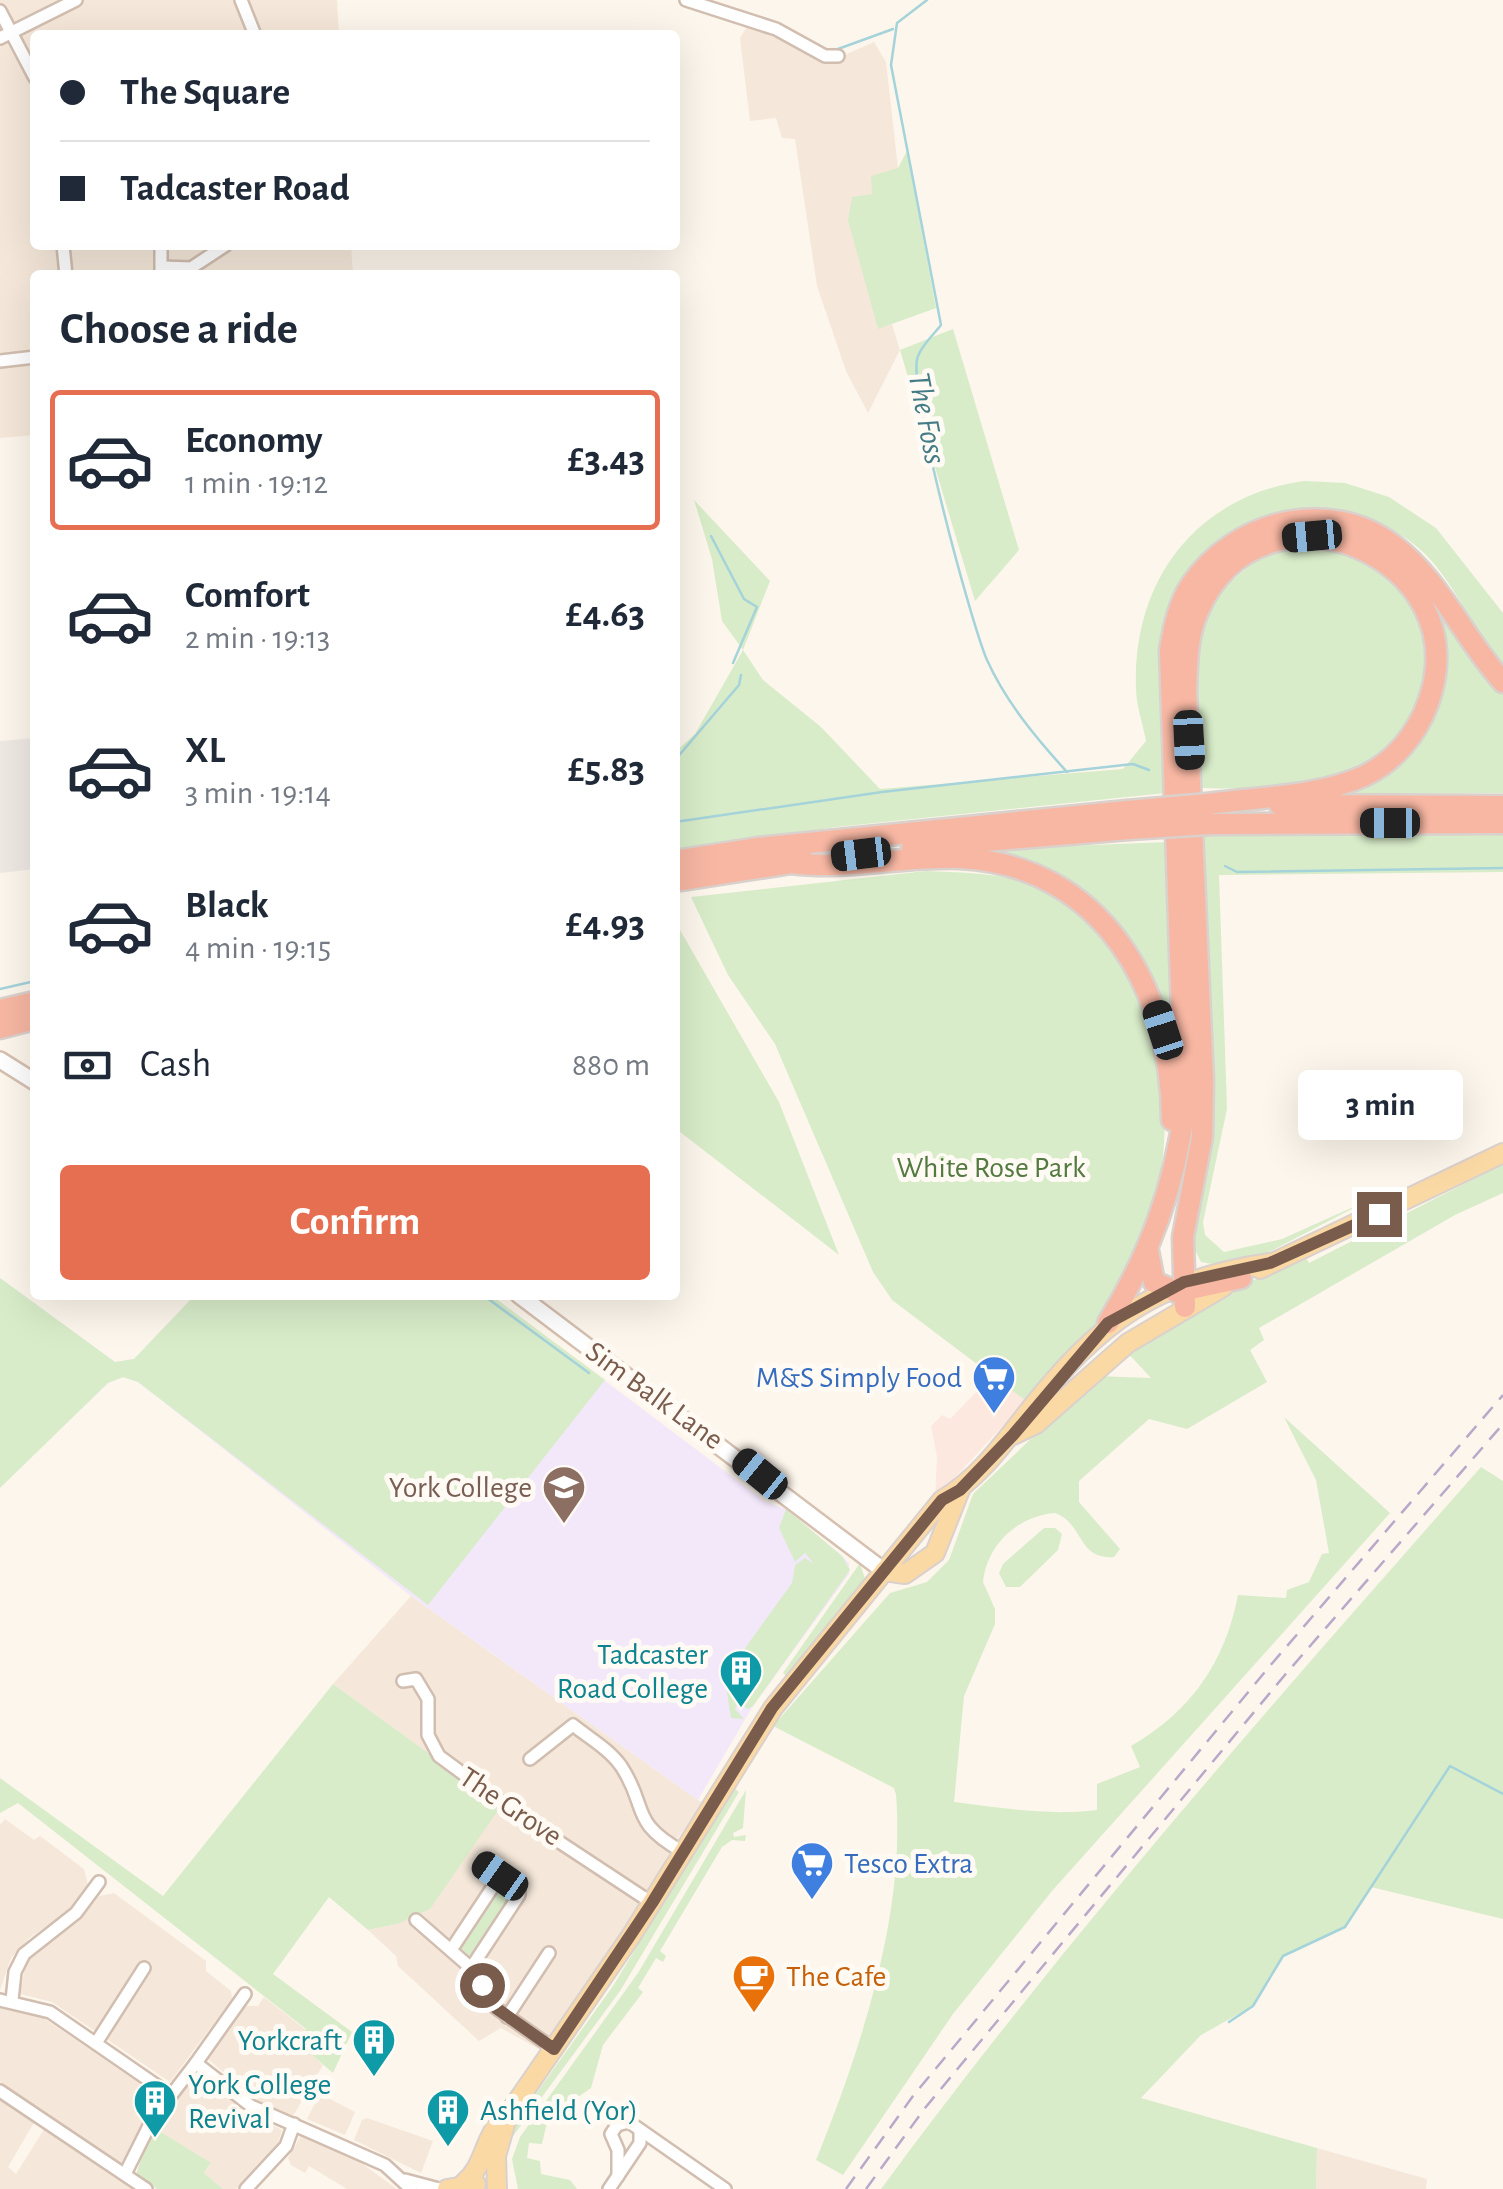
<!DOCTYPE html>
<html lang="en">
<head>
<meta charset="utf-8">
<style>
	:root { --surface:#fff; --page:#f6f6f7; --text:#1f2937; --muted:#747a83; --line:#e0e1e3; --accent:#e76f51 }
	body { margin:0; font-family:"Alegreya Sans",sans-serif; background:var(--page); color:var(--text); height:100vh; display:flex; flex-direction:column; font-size:38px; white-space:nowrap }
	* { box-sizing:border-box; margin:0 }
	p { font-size:32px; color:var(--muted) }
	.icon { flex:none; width:55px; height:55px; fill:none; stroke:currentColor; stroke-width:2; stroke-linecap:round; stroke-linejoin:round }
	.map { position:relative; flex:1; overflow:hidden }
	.panel { position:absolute; left:30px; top:270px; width:650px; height:1030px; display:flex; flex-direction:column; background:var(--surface); border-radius:10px; box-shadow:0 10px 40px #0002 }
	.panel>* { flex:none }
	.guide { position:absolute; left:30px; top:30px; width:650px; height:220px; border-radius:10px; box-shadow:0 10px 40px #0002; display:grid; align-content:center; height:220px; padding:0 30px; background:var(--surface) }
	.end { position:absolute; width:45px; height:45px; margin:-22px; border:12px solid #7a5c4d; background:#fff; box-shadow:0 0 0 5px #fff }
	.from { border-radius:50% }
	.bubble { position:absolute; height:70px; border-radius:10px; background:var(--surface); box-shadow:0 10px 40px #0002; font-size:32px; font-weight:700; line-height:70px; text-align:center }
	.car { position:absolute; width:30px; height:60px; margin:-30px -15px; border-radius:12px; box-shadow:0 0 8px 2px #0007; background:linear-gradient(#222 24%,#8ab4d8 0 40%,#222 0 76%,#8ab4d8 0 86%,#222 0) }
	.guide b { display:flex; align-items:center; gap:35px; height:95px; font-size:38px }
	.guide b+b { border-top:2px solid var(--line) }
	.guide i { width:25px; height:25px; background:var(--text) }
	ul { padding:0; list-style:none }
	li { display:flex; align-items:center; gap:30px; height:140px; margin:0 20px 15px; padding:0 10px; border:5px solid transparent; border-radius:10px }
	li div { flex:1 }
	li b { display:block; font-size:38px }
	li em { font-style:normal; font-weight:700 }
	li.on { border-color:var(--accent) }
	li>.icon { width:90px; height:90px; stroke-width:1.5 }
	h2 { padding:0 30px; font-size:45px; line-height:120px }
	.pay { display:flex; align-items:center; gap:25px; height:110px; padding:0 30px; font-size:38px }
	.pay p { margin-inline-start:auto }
	.action { display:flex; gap:20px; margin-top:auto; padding:20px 30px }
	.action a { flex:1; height:115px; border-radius:10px; background:var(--accent); color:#fff; font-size:40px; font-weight:700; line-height:115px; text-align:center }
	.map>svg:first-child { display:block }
</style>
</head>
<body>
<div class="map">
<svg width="1503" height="2189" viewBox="0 0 1503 2189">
	<rect width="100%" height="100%" fill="#fdf6ec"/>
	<!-- residential -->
	<g fill="#f5e8da">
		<polygon points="0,0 337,0 339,35 35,35 35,245 351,245 353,275 35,275 35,435 0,438"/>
		<polygon points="747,27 761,29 824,64 874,42 886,62 898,168 873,194 877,328 892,324 900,350 868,413 846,371 817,286 795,139 782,138 776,118 750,121 740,38"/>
		<polygon points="411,1596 705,1805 675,1841 639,1912 544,2052 501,2028 479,2041 398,1966 396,1956 368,1930 397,1924 500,1806 333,1684"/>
		<polygon points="5,1819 34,1840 40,1836 84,1869 88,1885 69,1910 28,1939 11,1958 0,1990 0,1825"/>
		<polygon points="114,1893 206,1961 206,1971 231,1991 232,1999 170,2082 52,2002 20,1994 26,1962 79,1921 99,1896"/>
		<polygon points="264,1997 306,2030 298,2042 323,2065 293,2116 259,2103 208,2059 245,2006 258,2006"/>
		<polygon points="0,2006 39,2015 155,2094 135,2145 122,2164 0,2082"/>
		<polygon points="196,2065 200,2077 246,2112 282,2130 276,2149 236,2189 223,2189 204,2173 211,2164 151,2126"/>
		<polygon points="320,2094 355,2112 345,2135 307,2119"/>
		<polygon points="0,2098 36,2119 8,2167 16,2174 48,2123 140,2189 0,2189"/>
		<polygon points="367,2118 433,2141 421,2173 354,2140 362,2120"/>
		<polygon points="302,2134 353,2157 397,2189 347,2189 309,2166 305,2173 291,2165 288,2158"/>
		<polygon points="1317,2148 1427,2179 1426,2189 1316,2189"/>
	</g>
	<!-- commercial -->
	<polygon fill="#fde8e0" points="993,1375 1026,1401 935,1499 937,1457 931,1426 942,1415 950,1419"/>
	<!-- industrial -->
	<polygon fill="#efe9e4" points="35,738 35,869 0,873 0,741"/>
	<!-- education -->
	<polygon fill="#f3e8fa" points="0,1278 115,1362 134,1359 195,1295 491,1295 766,1502 786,1509 842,1556 849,1563 849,1574 753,1706 698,1800 411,1596 138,1382 123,1377 108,1383 0,1487"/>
	<!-- green -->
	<g fill="#d8ecc9">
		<polygon points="907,151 936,308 878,329 848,220 852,197 872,194 871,176 898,168"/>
		<polygon points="953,329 1019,550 975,601 900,350"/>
		<path d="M1305,481L1345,483L1389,497L1436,528L1503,613V664C1474,632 1457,588 1428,557C1387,513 1304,496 1249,522C1226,533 1207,554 1190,572L1166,793L836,827L675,851V752L695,734L743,650L722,621L712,559L694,500L770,581L743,650L763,680L821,727L880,789L1123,769L1146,741C1143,724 1136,705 1136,688C1132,579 1198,495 1305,481Z"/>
		<path d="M1320,545C1342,550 1365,555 1384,570C1448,618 1438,718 1374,761C1337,786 1245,790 1200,788L1194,668L1206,609L1223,588L1265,553Z"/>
		<path d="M1424,588L1503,691V793L1331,794C1374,777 1380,773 1409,737C1455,681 1451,653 1424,588Z"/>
		<polygon points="1503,832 1503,872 1219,875 1227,1109 1203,1222 1205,1235 1224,1252 1282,1239 1371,1199 1250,1262 1229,1267 1201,1262 1191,1242 1200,836"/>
		<polygon points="1168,842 1173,1057 1168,1032 1073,892 940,851"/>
		<path d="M926,871C967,873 1009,872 1046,891C1078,908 1126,955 1142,988C1172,1053 1171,1169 1147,1236C1124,1303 1074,1351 1026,1401L892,1300L873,1272L775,1044L728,975L691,897Z"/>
		<polygon points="675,930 680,930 779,1102 839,1255 675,1128"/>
		<path d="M1503,1164V1193L1455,1215L1259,1328L1264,1340L1250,1350L1267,1382L1187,1429L1149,1419L1079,1481V1502L1120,1549L1114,1557C1077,1560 1084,1523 1055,1513C1018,1516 987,1544 983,1582L995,1609V1624L964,1696L954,1802C1004,1808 1047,1816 1097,1810V1784L1140,1767L1131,1746C1190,1712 1225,1663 1238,1595L1286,1598L1287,1590L1309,1582L1322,1554L1329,1553L1316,1480L1284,1417L1390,1513L1052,1891L953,2014L843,2175L816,2160C860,2052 906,1913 896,1795L894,1788L773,1726L890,1593L927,1582L949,1560L973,1494L1097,1376L1151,1378L1126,1351L1178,1319L1184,1323L1201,1305L1305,1256L1309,1263Z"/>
		<polygon points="0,1278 115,1362 134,1359 195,1295 491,1295 605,1380 428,1605 138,1382 123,1377 108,1383 0,1488"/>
		<path d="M1481,1467L1503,1481V1919L1371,1887L1345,1927L1283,1956L1253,2006L1201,2035L1141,2098L1317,2148L1316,2189H881C1067,1936 1274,1702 1481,1467Z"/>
		<polygon points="786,1509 842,1556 850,1570 753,1706 748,1709 738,1703 735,1709 744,1719 731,1718 727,1692 731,1669 745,1671 734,1666 735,1662 792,1583 795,1565 805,1558 814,1564 805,1553 795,1562 779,1528"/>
		<polygon points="1044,1528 1055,1528 1062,1534 1058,1550 1020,1587 1006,1587 999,1573 1003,1564"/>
		<polygon points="860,1563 866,1582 786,1676 783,1673"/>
		<polygon points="333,1684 501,1806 430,1909 397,1924 368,1930 329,1897 273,1974 352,2032 333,2073 297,2042 306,2029 18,1803 0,1813 0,1778 163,1896"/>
		<polygon points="734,1788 739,1792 620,1991 511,2139 518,2119 613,1986"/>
		<polygon points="746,1790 743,1828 733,1833 734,1837 746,1835 745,1841 732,1840 722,1847 660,1951 666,1956 663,1962 656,1958 638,1988 643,1992 603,2045 591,2088 548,2118 542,2144 529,2143 527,2158 540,2161 541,2174 570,2180 577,2189 518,2189 512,2159 520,2137 638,1973"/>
		<polygon points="501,1884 511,1887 513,1896 474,1956 466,1957 458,1949"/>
		<polygon points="151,2126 211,2163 204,2173 223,2189 157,2189 136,2175"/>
	</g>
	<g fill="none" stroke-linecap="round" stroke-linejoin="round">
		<!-- stream -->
		<g stroke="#a5d3da" stroke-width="2.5">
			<path d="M927,0L897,23L891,65L941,325C934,334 922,345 918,356C906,384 971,623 987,660C1006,702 1036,738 1067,772"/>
			<polyline points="838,49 893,29"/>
			<polyline points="711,536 744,599 757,607 733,663"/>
			<polyline points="675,760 739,685 741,675"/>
			<polyline points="675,822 882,792 1133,764 1149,770"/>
			<polyline points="675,828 676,829"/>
			<polyline points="1225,866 1237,872 1503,868"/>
			<polyline points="0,989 35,981"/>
			<polyline points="483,1295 589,1373"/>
			<polyline points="360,1296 360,1295"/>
			<polyline points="1229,2022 1253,2006 1283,1956 1345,1927 1450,1766 1503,1794"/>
		</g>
		<!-- street casing -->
		<g stroke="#d1beb0" stroke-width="16">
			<g id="street">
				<polyline points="241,0 255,35"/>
				<polyline points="686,0 776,29 825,56 838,56"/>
				<polyline points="0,11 35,78"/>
				<polyline points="0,38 76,0"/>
				<polyline points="63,245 66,275"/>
				<polyline points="161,245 161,275"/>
				<polyline points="162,267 191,268 226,245"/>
				<polyline points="0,361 35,357"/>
				<polyline points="403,1681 416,1679 428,1699 428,1735 439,1756 523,1818 652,1903"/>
				<path d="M530,1759L573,1725C589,1738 609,1749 621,1766C649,1808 628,1821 683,1852"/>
				<polyline points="482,1863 500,1876"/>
				<polyline points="416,1920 471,1968 496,2008 554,2049"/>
				<polyline points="451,1950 500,1876 519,1888 519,1895 471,1968"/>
				<polyline points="0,2000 50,2012 169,2094"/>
				<polyline points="12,2000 15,1972 24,1954 76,1913 99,1882"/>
				<polyline points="507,2017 549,1953"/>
				<polyline points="96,2043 144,1968"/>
				<polyline points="196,2063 245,1994"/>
				<polyline points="0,2091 146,2189"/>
				<polyline points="125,2174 152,2120 196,2063 251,2106 385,2165 411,2189"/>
				<polyline points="618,2176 618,2150 611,2134 617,2125 629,2122 725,2189"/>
				<polyline points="405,2180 439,2189"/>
				<polyline points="246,2189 286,2146 294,2124"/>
				<polyline points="609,2189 640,2143 640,2131"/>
			</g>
		</g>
		<!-- secondary casing -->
		<g stroke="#d6c0b0" stroke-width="20">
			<g id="secondary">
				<polyline points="0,1060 35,1082"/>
				<polyline points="519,1295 884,1571"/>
			</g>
		</g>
		<!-- primary casing -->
		<g stroke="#dad1cd" stroke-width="22">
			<g id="primary">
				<polyline points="1260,1269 1503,1153"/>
				<polyline points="1013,1435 1036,1424 1128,1343 1223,1287"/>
				<polyline points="884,1571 905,1574 935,1553 960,1490"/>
				<path d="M464,2183C486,2166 483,2134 507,2116L631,1936L773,1708L942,1500C978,1479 1003,1444 1028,1412C1098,1323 1156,1279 1270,1263"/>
				<polyline points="447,2189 476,2184"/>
				<polyline points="497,2189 496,2156 506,2121"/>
			</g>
		</g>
		<!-- highway casing -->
		<g stroke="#dad1cd" stroke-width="25">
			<g id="highway">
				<polyline points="1280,805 1503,806"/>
				<polyline points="1209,824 1503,823"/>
				<polyline points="912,847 1129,829"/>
				<polyline points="675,861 758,848 1127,811"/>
				<path d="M792,863C848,870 904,856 960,858C1103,865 1172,991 1172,1120"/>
				<polyline points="675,881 804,861"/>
				<polyline points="0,1010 35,1002"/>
				<polyline points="0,1028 35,1019"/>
				<polyline points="1148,1251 1154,1282 1177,1292 1241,1278"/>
				<path d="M1185,1307L1183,1237L1202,1137L1203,1081L1186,691C1187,663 1187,634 1199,609C1263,467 1481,556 1428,703C1417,734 1394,762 1364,776C1317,797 1259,797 1208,804"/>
				<path d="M1108,1323C1150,1254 1175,1186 1185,1106L1170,650C1174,627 1178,605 1191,585C1234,521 1329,496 1393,545C1440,580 1464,639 1503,682"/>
			</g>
		</g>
		<!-- street -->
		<use href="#street" stroke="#fff" stroke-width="11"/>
		<!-- secondary -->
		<use href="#secondary" stroke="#fff" stroke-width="15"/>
		<!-- primary -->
		<use href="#primary" stroke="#fbd9a5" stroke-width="18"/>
		<!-- highway -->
		<use href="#highway" stroke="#f7b7a3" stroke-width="20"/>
		<!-- rail -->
		<g stroke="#b9a8c9" stroke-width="2.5" stroke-dasharray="15 10" stroke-linecap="butt">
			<polyline points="846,2189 913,2096 1269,1667 1503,1395"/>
			<polyline points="866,2189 925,2108 1284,1676 1503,1424"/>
		</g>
		<!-- highway-bridge casing -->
		<g stroke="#dad1cd" stroke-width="25" stroke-linecap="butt">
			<g id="highway-bridge">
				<polyline points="1127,811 1208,804"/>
				<polyline points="1129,829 1209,824"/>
			</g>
		</g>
		<!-- highway-bridge -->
		<use href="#highway-bridge" stroke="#f7b7a3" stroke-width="20"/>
	</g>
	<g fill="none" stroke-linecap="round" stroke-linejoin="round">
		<!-- route -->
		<polyline stroke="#7a5c4d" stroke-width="12" points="482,1985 496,2008 554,2049 652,1903 772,1708 942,1500 960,1490 1013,1435 1108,1323 1184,1282 1270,1263 1379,1214"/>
	</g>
	<!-- icons -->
	<defs>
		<g id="supermarket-pin" transform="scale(2.25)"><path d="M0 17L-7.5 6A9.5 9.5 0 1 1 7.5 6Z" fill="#3f7fe0" stroke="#fffaf3"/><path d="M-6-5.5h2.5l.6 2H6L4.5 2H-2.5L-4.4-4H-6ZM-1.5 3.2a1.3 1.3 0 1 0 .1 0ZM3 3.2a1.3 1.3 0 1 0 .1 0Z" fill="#fff"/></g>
		<g id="university-pin" transform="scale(2.25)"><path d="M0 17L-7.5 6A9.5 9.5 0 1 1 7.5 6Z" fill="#8d6e63" stroke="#fffaf3"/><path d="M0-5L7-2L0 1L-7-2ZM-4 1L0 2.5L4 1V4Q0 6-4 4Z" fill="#fff"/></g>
		<g id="building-pin" transform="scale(2.25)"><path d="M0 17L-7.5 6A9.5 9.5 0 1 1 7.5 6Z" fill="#0f9aa8" stroke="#fffaf3"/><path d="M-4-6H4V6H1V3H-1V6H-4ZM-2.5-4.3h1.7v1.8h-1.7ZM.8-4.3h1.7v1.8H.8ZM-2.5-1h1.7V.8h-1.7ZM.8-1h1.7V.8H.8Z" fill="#fff"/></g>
		<g id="cafe-pin" transform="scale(2.25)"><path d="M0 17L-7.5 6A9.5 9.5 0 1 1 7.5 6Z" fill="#e8710a" stroke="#fffaf3"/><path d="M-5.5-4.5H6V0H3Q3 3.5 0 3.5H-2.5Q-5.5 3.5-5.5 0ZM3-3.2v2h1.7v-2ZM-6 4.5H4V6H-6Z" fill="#fff"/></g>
	</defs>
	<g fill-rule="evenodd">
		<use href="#supermarket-pin" x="994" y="1377"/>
		<use href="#university-pin" x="564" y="1487"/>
		<use href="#building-pin" x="741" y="1671"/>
		<use href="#supermarket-pin" x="812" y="1863"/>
		<use href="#cafe-pin" x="754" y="1976"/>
		<use href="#building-pin" x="374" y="2040"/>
		<use href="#building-pin" x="155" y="2101"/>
		<use href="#building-pin" x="448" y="2110"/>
	</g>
	<g text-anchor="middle" stroke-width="10" stroke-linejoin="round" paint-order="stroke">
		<!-- park labels -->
		<g font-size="30" fill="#537a41" stroke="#fffaf3">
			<text x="991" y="1177">White Rose Park</text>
		</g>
		<!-- shop labels -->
		<g font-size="30" fill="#366cbe" stroke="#fffaf3" text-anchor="end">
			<text x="962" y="1387">M&amp;S Simply Food</text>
			<text x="844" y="1873" text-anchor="start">Tesco Extra</text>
		</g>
		<!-- street labels -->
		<g font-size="30" fill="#7a5c4d" stroke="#fffaf3">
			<text transform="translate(655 1395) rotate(36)" y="10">Sim Balk Lane</text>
			<text transform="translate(511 1806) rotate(34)" y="10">The Grove</text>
		</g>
		<!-- education labels -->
		<g font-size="30" fill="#785e54" stroke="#fffaf3" text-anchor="end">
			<text x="532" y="1497">York College</text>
		</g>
		<!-- culture labels -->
		<g font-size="30" fill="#0d838f" stroke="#fffaf3" text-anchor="end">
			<text x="708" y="1664">Tadcaster<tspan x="708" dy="34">Road College</tspan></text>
			<text x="342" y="2050">Yorkcraft</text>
			<text x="188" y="2094" text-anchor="start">York College<tspan x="188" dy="34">Revival</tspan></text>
			<text x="480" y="2120" text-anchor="start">Ashfield (Yor)</text>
		</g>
		<!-- food labels -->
		<g font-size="30" fill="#c56008" stroke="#fffaf3" text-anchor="start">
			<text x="786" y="1986">The Cafe</text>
		</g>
		<!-- water labels -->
		<g font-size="32" font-style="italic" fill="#437c86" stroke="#fffaf3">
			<text transform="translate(928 418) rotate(79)" y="11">The Foss</text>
		</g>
	</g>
</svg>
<i class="end from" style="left:482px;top:1985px"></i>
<i class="end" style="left:1379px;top:1214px"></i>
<div class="bubble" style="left:1298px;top:1070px;width:165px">3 min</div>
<i class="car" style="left:1312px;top:536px;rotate:265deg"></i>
<i class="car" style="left:1189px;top:740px;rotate:177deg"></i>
<i class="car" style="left:1390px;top:823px;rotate:270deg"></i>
<i class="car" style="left:861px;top:854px;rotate:263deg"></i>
<i class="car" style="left:1163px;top:1030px;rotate:342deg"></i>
<i class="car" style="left:760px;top:1474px;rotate:309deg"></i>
<i class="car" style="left:500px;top:1876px;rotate:305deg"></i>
<div class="guide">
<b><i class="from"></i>The Square</b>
<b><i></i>Tadcaster Road</b>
</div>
<section class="panel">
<h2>Choose a ride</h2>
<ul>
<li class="on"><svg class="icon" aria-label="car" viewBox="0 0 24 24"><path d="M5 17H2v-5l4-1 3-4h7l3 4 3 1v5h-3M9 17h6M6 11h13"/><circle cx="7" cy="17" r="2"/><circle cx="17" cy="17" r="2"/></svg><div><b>Economy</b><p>1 min · 19:12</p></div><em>£3.43</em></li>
<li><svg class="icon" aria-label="car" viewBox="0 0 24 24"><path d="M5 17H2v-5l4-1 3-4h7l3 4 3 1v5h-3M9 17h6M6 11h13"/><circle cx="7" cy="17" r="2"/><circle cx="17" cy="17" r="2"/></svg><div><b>Comfort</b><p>2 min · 19:13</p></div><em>£4.63</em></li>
<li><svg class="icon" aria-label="car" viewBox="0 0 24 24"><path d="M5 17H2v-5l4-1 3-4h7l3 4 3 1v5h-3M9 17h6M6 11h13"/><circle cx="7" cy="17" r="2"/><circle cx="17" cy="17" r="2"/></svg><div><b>XL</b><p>3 min · 19:14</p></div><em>£5.83</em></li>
<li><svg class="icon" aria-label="car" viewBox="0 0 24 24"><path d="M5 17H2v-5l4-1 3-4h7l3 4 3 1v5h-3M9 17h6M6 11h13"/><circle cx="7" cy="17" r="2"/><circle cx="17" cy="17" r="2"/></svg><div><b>Black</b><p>4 min · 19:15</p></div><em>£4.93</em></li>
</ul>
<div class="pay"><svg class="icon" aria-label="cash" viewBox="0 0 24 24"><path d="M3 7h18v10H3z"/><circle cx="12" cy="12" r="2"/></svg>Cash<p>880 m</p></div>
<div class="action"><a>Confirm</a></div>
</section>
</div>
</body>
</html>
